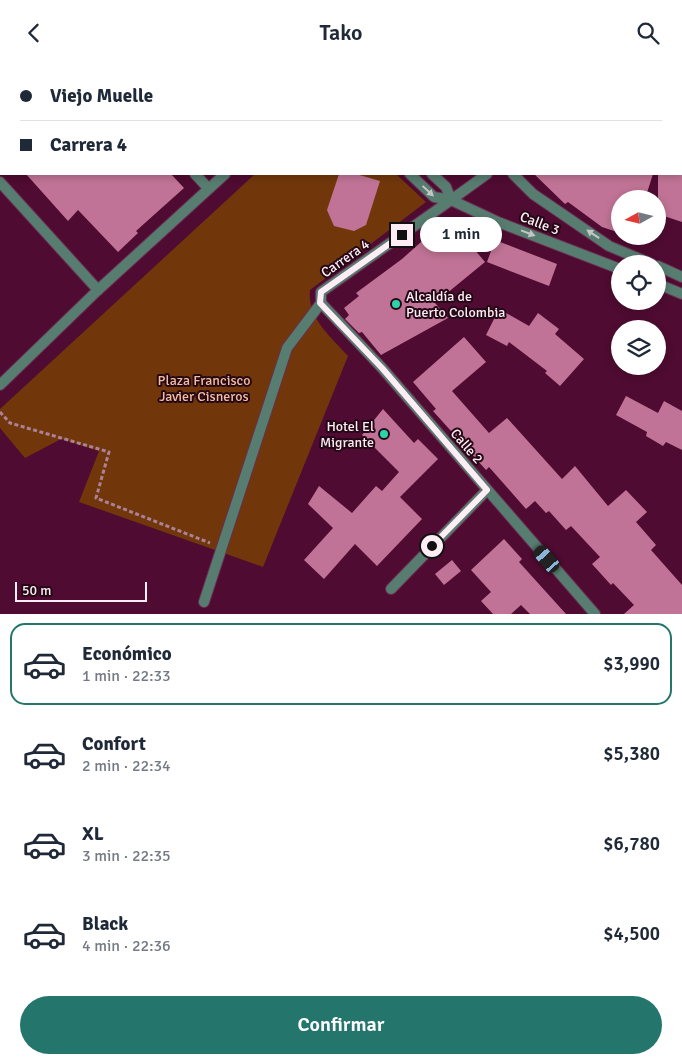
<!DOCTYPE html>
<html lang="es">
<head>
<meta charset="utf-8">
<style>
	:root { --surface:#fff; --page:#f6f6f7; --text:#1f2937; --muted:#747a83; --line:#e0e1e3; --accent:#24766c }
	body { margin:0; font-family:Signika,sans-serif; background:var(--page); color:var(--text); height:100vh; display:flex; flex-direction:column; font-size:19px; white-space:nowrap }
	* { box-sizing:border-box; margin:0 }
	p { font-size:16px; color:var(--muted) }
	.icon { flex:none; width:28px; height:28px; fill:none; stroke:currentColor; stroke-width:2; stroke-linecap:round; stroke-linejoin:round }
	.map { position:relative; height:549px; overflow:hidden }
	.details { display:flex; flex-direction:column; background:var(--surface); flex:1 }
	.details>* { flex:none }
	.top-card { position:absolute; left:0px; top:0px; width:682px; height:110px; box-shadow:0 2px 8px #0003; display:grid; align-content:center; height:110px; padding:0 20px; background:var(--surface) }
	.needle { width:32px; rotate:262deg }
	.tools { position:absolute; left:611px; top:125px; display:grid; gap:10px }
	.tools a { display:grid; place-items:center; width:55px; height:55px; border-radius:50%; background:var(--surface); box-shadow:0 2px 8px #0003; font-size:25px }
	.scale { position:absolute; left:15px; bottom:12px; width:132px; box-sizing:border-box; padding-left:5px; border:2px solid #feedf4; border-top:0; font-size:14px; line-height:18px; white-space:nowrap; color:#feedf4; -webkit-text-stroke:4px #250816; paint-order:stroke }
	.end { position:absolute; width:22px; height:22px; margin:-11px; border:6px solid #feedf4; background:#111; box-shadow:0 0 0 2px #111 }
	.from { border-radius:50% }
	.bubble { position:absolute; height:35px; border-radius:18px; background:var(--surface); box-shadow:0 2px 8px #0003; font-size:16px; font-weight:600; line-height:35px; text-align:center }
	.car { position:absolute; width:15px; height:30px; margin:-15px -8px; border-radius:6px; box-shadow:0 0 4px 1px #0007; background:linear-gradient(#222 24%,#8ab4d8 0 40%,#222 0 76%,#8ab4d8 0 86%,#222 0) }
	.top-card b { display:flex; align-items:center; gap:18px; height:48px; font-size:19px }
	.top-card b+b { border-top:1px solid var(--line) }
	.top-card i { width:12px; height:12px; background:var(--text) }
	ul { padding:9px 0 0; list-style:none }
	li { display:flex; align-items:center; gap:15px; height:82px; margin:0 10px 8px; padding:0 10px; border:2px solid transparent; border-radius:15px }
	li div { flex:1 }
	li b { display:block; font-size:19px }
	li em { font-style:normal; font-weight:600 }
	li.current { border-color:var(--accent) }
	li>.icon { width:45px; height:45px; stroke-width:1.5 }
	.button { display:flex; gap:10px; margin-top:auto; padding:10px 20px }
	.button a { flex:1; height:58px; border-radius:30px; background:var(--accent); color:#fff; font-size:20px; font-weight:600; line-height:58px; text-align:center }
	header { display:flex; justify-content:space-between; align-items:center; height:65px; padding:0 20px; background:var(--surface); font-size:22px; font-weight:600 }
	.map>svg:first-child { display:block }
</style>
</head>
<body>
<header><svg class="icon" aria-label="back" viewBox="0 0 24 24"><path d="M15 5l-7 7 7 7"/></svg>Tako<svg class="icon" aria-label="search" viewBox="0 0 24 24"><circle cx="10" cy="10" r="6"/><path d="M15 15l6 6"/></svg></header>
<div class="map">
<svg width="682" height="549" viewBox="0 0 682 549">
	<rect width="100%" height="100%" fill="#4f0b31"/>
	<!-- green -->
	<path fill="#71370b" d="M255,109H396L426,137L310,225C307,253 331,272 348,291L263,502L79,437L99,386L61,374L25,393L0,363V344Z"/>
	<!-- building -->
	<g fill="#c07396">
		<polygon points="26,109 171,109 184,123 136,166 138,168 118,187 78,145 68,156"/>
		<polygon points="339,109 356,109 380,116 366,160 354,166 334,161 327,145"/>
		<polygon points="534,109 653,109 645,134 620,134 620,168 602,162 568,137 565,139"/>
		<polygon points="658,109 682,109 682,157 658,149"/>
		<polygon points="448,153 485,197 435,238 448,253 381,290 362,267 359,268 345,254 349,250 344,243 359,231 356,228 402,194"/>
		<polygon points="495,175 557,199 549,221 487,197"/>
		<polygon points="499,244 529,261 538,248 559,264 555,269 584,294 560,321 545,308 547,306 509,277 507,281 486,270"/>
		<polygon points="464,272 486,297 452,326 489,368 507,353 562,414 575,401 608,441 626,425 647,447 636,457 656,480 651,485 682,520 682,549 624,549 634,540 613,518 611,520 592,499 600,492 571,461 566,465 549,446 546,448 535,436 526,444 489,402 486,405 433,346 436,344 413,317"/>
		<polygon points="626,331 658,348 664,336 682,346 682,385 666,377 663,381 646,371 647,367 616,350"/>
		<polygon points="383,344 414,378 418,374 438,394 400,432 422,454 377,501 355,479 324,514 304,495 333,463 308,439 319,421 352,448 376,421 382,426 399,407 362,370"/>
		<polygon points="504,474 522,494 519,497 566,549 530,549 521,540 511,549 493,549 481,536 491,527 471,505"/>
		<polygon points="452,495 461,506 444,520 435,509"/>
	</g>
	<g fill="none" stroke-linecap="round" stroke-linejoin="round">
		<!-- service casing -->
		<g stroke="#6b2f50" stroke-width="12">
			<polyline id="service" points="391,524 487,425"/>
		</g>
		<!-- pedestrian casing -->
		<g stroke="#6b2f50" stroke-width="12">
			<polyline id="pedestrian" points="204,537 287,283 321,238"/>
		</g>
		<!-- minor casing -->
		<g stroke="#6b2f50" stroke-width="12">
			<g id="minor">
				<polyline points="96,0 97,1"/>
				<polyline points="227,0 228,1"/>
				<polyline points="411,0 413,1"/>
				<polyline points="7,1 8,0"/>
				<polyline points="0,8 1,6"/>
				<polyline points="681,59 682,59"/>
				<polyline points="195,109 208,123"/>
				<polyline points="513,109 533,129 609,181 652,199"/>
				<polyline points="0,117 98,225"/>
				<polyline points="658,201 682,212"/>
				<polyline points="658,219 682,229"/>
				<polyline points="0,320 98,225 225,109"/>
				<polyline points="595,549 382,303 321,238 321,227 451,135 498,157 620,204"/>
			</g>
		</g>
		<!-- tertiary casing -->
		<g stroke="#6b2f50" stroke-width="12">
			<g id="tertiary">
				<polyline points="297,0 298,1"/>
				<polyline points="326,0 327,1"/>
				<polyline points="418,1 419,0"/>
				<polyline points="607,1 608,0"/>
				<polyline points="410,109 434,132 451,135"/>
				<polyline points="432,109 446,122 451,135"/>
				<polyline points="451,135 487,109"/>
			</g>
		</g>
		<!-- path -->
		<polyline stroke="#ab8297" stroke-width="3" stroke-dasharray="4 2.5" stroke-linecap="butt" points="0,347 10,358 109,387 96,433 210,478"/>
		<!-- service -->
		<use href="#service" stroke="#577d70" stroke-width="10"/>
		<!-- pedestrian -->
		<use href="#pedestrian" stroke="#577d70" stroke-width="10"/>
		<!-- minor -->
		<use href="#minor" stroke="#577d70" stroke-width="10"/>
		<!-- tertiary -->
		<use href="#tertiary" stroke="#577d70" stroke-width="10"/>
	</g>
	<!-- one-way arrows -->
	<defs><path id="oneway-solid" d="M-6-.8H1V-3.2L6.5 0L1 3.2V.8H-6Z" transform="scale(1.25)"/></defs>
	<g fill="#c4c6c6">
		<use href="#oneway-solid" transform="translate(428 126) rotate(43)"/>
		<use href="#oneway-solid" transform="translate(528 168) rotate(21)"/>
		<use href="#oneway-solid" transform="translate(593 169) rotate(-146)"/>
	</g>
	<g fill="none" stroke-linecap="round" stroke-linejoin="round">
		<!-- route -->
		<polyline stroke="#feedf4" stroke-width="6" points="402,170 321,227 320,238 382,303 487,425 432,481"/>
	</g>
	<!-- markers -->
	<g fill="#2ad5ac" stroke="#250816" stroke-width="2">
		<circle cx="396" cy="239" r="5"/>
		<circle cx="384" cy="369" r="5"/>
	</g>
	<g text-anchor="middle" stroke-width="4" stroke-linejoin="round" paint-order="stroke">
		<!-- street labels -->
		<g font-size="14" fill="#feedf4" stroke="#250816">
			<text transform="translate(540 158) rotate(21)" y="5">Calle 3</text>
			<text transform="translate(345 193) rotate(-35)" y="5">Carrera 4</text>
			<text transform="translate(467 381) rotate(49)" y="5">Calle 2</text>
		</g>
		<!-- poi labels -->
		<g font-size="14" fill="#feedf4" stroke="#250816" text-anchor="start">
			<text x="406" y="236">Alcaldía de<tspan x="406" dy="16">Puerto Colombia</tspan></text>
			<text x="374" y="366" text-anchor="end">Hotel El<tspan x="374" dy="16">Migrante</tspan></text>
		</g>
		<!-- park labels -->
		<g font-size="14" fill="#f4be9e" stroke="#250816">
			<text x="204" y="320">Plaza Francisco<tspan x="204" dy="16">Javier Cisneros</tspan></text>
		</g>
	</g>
</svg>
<div class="tools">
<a><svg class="needle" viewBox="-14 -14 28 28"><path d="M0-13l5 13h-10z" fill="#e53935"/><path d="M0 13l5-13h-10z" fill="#747a83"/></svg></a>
<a><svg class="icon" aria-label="locate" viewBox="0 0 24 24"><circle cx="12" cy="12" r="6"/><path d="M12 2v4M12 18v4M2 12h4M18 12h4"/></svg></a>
<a><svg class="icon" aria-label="layers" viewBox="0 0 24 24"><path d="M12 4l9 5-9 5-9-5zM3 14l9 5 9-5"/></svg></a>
</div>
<div class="scale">50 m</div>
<i class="end from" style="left:432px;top:481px"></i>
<i class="end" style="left:402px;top:170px"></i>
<div class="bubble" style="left:420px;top:152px;width:82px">1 min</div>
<i class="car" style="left:547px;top:494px;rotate:319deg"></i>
<div class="top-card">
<b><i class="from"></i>Viejo Muelle</b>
<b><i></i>Carrera 4</b>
</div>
</div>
<section class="details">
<ul>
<li class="current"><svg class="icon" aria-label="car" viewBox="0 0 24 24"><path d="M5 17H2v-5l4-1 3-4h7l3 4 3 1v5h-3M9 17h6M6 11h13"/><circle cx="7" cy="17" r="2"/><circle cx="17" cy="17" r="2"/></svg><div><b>Económico</b><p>1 min · 22:33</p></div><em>$3,990</em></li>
<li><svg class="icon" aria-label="car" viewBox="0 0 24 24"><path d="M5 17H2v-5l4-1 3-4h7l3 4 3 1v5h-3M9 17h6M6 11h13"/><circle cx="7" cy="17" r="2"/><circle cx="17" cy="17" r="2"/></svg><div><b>Confort</b><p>2 min · 22:34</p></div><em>$5,380</em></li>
<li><svg class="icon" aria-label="car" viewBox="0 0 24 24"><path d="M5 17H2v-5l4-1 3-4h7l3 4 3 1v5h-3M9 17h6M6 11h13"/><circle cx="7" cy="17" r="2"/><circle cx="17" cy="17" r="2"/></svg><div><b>XL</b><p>3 min · 22:35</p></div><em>$6,780</em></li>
<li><svg class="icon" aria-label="car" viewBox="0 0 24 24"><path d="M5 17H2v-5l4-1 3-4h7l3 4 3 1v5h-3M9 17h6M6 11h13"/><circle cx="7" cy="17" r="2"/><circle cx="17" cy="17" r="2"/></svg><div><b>Black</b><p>4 min · 22:36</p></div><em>$4,500</em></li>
</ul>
<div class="button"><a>Confirmar</a></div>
</section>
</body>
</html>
